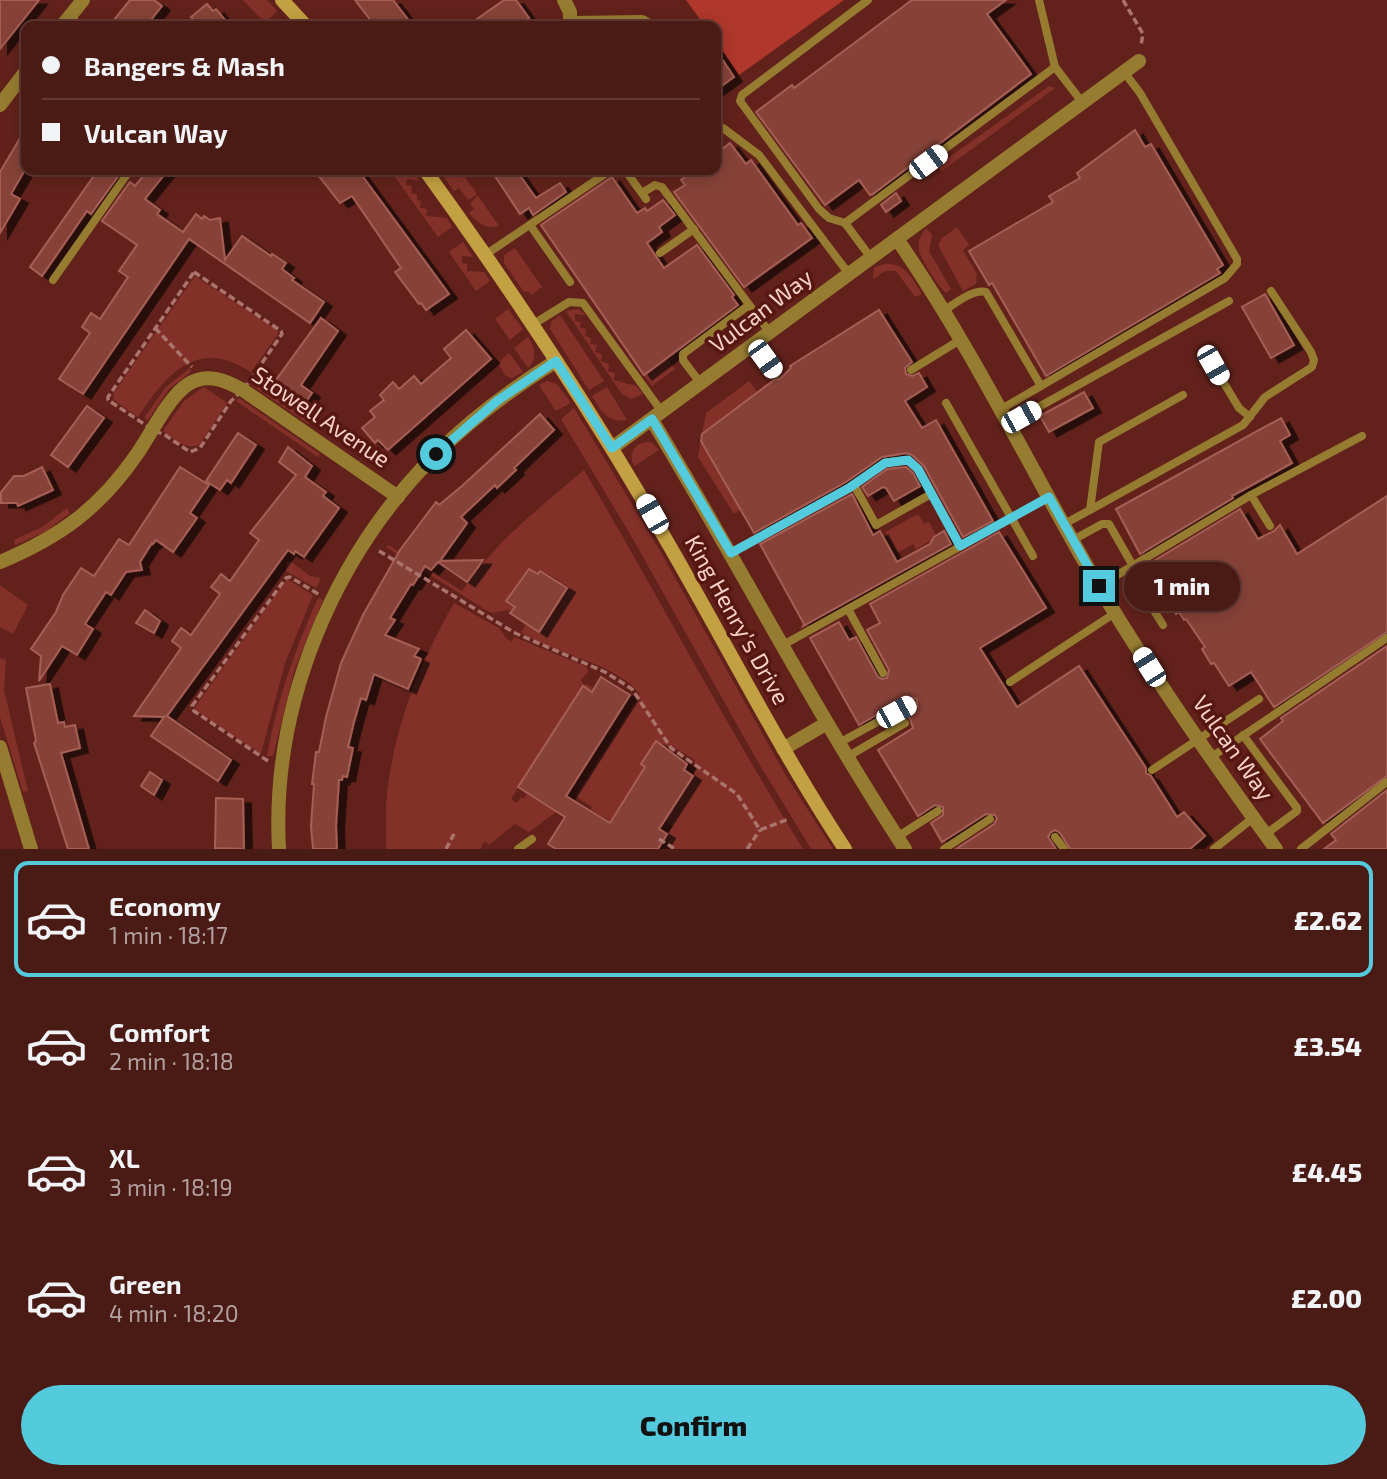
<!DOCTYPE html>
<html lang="en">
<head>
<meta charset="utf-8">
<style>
	:root { --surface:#4a1a14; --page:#542722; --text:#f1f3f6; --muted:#b2a1a0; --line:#613834; --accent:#54cadd }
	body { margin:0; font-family:"Exo 2",sans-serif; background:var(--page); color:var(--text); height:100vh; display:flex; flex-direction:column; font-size:26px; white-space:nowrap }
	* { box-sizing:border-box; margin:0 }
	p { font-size:23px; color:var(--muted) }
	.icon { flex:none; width:38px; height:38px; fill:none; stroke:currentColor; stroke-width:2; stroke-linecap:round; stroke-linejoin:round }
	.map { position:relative; height:849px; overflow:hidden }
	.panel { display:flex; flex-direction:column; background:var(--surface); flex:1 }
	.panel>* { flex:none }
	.guide { position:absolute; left:21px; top:21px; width:700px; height:154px; border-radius:14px; box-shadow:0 4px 18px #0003,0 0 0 2px var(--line); display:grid; align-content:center; height:154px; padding:0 21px; background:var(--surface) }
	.end { position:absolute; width:32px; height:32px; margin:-16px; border:9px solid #54cadd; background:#111; box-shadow:0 0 0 4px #111 }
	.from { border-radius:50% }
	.bubble { position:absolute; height:49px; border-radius:24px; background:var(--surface); box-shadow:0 4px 18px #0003,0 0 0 2px var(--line); font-size:23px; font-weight:800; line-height:49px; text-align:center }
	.car { position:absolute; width:21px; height:42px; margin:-21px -10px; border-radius:9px; box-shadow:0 0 5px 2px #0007; background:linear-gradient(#fff 24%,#345 0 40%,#fff 0 76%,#345 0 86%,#fff 0) }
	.guide b { display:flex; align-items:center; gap:24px; height:66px; font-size:26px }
	.guide b+b { border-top:2px solid var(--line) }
	.guide i { width:18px; height:18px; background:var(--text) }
	ul { padding:12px 0 0; list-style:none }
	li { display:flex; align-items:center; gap:21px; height:116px; margin:0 14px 10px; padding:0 7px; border:4px solid transparent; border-radius:14px }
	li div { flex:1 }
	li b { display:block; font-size:26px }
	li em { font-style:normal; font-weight:800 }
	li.current { border-color:var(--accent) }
	li>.icon { width:63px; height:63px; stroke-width:1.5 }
	.primary-button { display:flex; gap:14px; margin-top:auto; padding:14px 21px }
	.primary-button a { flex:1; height:80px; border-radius:42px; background:var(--accent); color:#111; font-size:28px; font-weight:800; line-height:80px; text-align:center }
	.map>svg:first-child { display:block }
</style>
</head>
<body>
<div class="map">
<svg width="1387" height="849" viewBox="0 0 1387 849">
	<defs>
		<filter id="shadow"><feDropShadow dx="8" dy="4.5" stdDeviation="0" flood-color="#0009"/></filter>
	</defs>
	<rect width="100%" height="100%" fill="#62221b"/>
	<!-- green -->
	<g fill="#833128">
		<polygon points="243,0 267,0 277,11 265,23"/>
		<polygon points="1049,86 1055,88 942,171 937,166"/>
		<polygon points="390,170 412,170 419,181 407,179 406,185 412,186 411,193 417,194 417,200 421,201 420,208 427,209 426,216 447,218 452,227 438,237"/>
		<polygon points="439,170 460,170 477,194 468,200 459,188 454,191"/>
		<path d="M478,196L499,226C488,230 476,222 469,213L474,209L470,203Z"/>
		<polygon points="957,227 969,245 963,250 977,274 976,284 963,291 938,245 941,239"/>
		<path d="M926,228L932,235L929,251L951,289L946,293C938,286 920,259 919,249C917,241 922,234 926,228Z"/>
		<polygon points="463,242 473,257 462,256 462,263 467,264 467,271 484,272 490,281 476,291 449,252"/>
		<polygon points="515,248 542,287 531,295 528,291 524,292 504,263 504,255"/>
		<path d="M884,264C905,262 912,278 922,294L915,297L896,271H885L873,279L874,268Z"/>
		<path d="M195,276L277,330L278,334L251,372C197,337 167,373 138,417L114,400L113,394Z"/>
		<polygon points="508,309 523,329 510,340 495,319"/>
		<polygon points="578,309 586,315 575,314 575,321 581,322 580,328 586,329 585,336 591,338 590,344 597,345 595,352 602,354 601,361 609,364 608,371 615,373 614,380 636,386 643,394 631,399 621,393 566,311"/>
		<polygon points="560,315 604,381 589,390 550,329 551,322"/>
		<path d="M528,337C535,348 538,358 528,368L514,348Z"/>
		<polygon points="509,353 523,372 512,378 506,376 499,365 502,359"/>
		<polygon points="667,358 675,369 652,386 644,375"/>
		<polygon points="190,368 191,372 169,389 148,420 144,418 166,387"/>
		<polygon points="253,380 311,420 308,424 250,384"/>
		<polygon points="547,381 557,384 571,403 556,411 539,385"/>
		<polygon points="749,381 758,393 702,434 706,413"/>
		<path d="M204,387L227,403L200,444C186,452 175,439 163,431L184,401Z"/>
		<path d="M607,387L627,420C608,423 601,411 592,396Z"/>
		<polygon points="239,398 320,454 318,457 236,401"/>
		<polygon points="574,408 659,549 785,774 833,849 811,849 754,755 633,539 561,419"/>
		<polygon points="701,441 740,510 734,514 698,457"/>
		<path d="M651,442L659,450L634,466C627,452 636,441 651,442Z"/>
		<path d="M584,470C658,596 726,725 803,849H666L670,843L664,839L672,826L664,821L699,766L694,763L695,760L672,746L664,747L656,742L645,767L610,823L591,811L592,807L575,796L640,694C616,663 554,654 521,632L526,624L539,631L562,595L529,569L507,601L515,607L513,609L493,613L489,612L386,547L388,545L462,591C497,540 537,510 584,470Z"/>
		<polygon points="67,508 70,513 45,532 15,545 14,540 42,527"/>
		<polygon points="918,514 924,524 929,522 937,537 916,549 913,544 897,553 885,532"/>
		<polygon points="290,561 310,576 321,578 316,588 286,571 287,562"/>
		<polygon points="287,579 313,595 285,663 261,754 197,711 195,707"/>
		<polygon points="0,585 28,605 13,634 0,627"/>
		<path d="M318,598L323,600L295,668L273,756H267C277,700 295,649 318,598Z"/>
		<path d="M454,603L499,628L506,638L512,642L514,637L587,667L588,672L581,680L584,685L587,684L594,689L577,716L568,711L564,715L511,799L517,803L521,797L524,799L527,794L556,812L529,832L515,824L489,845L485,841L480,849H386C386,826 385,802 389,779C398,717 423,657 454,603Z"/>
		<polygon points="0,658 6,660 4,690 28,791 23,792 0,717"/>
	</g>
	<!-- forest -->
	<polygon fill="#b0372b" points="686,0 844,0 739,75 716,42 716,26 705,26"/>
	<!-- building -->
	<g fill="#864339" stroke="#a55e54" stroke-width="2" filter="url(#shadow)">
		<polygon points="0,0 39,0 0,49"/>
		<polygon points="130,0 154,0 162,6 146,26 109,26"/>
		<polygon points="355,0 393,0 413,26 375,26"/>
		<polygon points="504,0 516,0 529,18 516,26 467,26"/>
		<polygon points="912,0 1006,0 987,14 1031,74 873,194 870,195 859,180 825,205 756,112 792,85 794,88"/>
		<polygon points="207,4 213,11 216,9 230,26 193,26 197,23 191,17"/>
		<polygon points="716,50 734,77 716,90"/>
		<polygon points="26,128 26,168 11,194 20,199 0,233 0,172"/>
		<polygon points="1135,130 1145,147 1151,144 1223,265 1217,269 1220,273 1046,376 992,283 989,285 969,251 1053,202 1049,196 1080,178 1077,173"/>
		<polygon points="730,143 746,164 751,160 798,225 801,223 812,238 744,287 674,192 685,185 681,180 694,170 716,170 716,154"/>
		<polygon points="98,170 112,170 119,175 91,214 87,211 42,276 30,267"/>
		<polygon points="148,170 168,170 145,199 160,210 157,214 183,232 196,214 202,219 204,216 210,220 220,218 225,260 242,236 271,256 272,254 286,263 282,269 294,278 292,280 324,302 310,323 189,239 83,394 59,379 90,333 82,327 91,313 100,319 128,277 119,271 137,245 102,221 130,182 135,186"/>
		<polygon points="314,170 358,170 449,294 426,310 421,303 419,304 395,272 401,268 352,196 340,203"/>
		<polygon points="491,170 516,170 536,198 560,183 566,192 533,215 529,208 520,214"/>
		<polygon points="612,177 637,213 645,208 647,211 663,200 675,215 659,227 662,232 647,243 664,268 697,245 734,295 732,297 738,305 644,375 541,225"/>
		<polygon points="896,193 901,201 886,212 881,205"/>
		<polygon points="1265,294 1294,345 1271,358 1242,307"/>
		<polygon points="879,310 912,362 905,368 906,374 912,376 919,373 927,387 905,401 922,428 936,420 993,521 963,537 924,466 912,455 907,453 882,457 846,482 754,533 701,441 702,434 774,380 780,379 791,368 790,366"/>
		<polygon points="321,318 338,331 301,385 312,393 303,406 273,384"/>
		<polygon points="466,330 491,359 388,450 378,440 375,443 362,428 375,417 370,411 384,400 380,395 393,382 399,389 414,376 421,384 451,358 444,349"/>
		<polygon points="1084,392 1093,408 1049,432 1040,416"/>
		<polygon points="87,406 104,418 68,467 51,455"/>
		<polygon points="540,414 554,430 514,468 516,470 497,488 495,485 461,517 467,523 440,561 483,560 476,570 467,582 438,562 431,570 425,566 413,585 411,584 390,618 395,620 385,635 419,649 414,656 421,659 408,689 374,674 366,700 361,698 354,722 348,747 353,748 347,777 343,776 342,780 339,780 336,826 337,849 313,849 311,826 314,784 312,784 316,752 319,752 326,717 341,663 363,615 400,550 436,502 439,505 462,486"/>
		<polygon points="1281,418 1290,435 1280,441 1292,463 1232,496 1233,498 1140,554 1116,509"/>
		<polygon points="238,433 256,445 231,483 227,480 220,490 206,481"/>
		<polygon points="288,447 312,466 305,477 326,492 323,496 339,508 304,557 295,551 294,554 288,550 167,716 231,760 218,781 151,736 164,717 134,716 181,648 172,641 181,628 191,635 220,594 211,587 216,581 221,574 230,581 259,540 250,533 296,475 279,462"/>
		<polygon points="42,467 53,490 18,506 17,503 1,503 1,492 14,476 24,476"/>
		<polygon points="180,467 209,485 190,513 197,518 173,552 156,540 153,544 152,543 140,562 142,570 126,572 111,595 106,592 85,624 93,629 77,655 62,646 39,681 41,656 31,649 56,612 63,595 81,568 94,576 119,539 129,545"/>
		<polygon points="906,467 913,473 920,486 894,501 886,488 883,487 868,496 862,487 887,469"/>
		<polygon points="852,494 873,535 880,531 897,562 930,544 934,537 944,531 951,544 803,626 804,624 760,544"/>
		<polygon points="1387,496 1387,632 1274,707 1251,672 1229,686 1214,663 1211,664 1202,649 1205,647 1186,619 1184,620 1179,612 1176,614 1147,565 1240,509 1258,539 1274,531 1280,525 1297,554"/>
		<polygon points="999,532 1046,608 980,648 1017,707 1079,666 1146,768 1146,773 1151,776 1177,817 1184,812 1205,836 1190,849 1070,849 1060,833 1055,830 1051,832 1048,837 1056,849 956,849 994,824 997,819 995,815 986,814 942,842 931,823 943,815 943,807 935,805 918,816 878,750 913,728 910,719 905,714 917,707 917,699 909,697 859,725 810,638 839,622 849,640 856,637 878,677 882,679 887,678 889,670 867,630 880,623 870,604"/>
		<polygon points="529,569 538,574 540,571 567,588 539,632 510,613 515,607 506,601"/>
		<polygon points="145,610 160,621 154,633 136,623"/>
		<polygon points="1387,646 1387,776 1323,823 1260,739 1283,721 1281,718"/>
		<polygon points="601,677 630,695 566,796 610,823 645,767 641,764 656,741 687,764 684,770 693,776 659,829 667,834 658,849 556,849 548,844 565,817 518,787 583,686 592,692"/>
		<polygon points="50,684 58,723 64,722 65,727 75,725 80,748 61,753 89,849 68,849 34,743 36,741 26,688"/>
		<polygon points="150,772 162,780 154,795 141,786"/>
		<polygon points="1387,790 1387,849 1324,849 1336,840 1331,834"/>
		<polygon points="216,798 243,799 244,849 215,848"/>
	</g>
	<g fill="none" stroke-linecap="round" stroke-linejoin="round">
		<!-- path -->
		<g stroke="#aa746d" stroke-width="3.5" stroke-dasharray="7 3.5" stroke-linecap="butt">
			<polyline points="1123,0 1143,34 1141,45"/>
			<polygon points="194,272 281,331 282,334 243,390 231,401 200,448 190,452 165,435 153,430 108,400 108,397"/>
			<polyline points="155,328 192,367"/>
			<polyline points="379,551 515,633 605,672 632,689 671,748 737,794 760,830 789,819"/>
			<polyline points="268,761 194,711 192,706 286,578 290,577 320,595"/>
			<polyline points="659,839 675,849"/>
			<polyline points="446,849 454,834"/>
			<polyline points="747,849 760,830"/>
		</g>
		<!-- lane -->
		<g stroke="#967c31" stroke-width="8">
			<polyline points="868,0 742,95 740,101 819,209 829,218 845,223 871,258"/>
			<polyline points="1039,0 1055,67 1082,102"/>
			<polyline points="70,17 81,26"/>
			<polyline points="716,128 723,128 759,155 849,274"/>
			<polyline points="625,170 646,199"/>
			<polyline points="642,193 655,185 662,187 770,333"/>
			<polyline points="845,223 1055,67"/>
			<polyline points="530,225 570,282"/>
			<polyline points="660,253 694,229"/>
			<polyline points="485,255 611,170"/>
			<polyline points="53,280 130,170"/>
			<path d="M943,311C955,304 972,289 986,292L1041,386"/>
			<polyline points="532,325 569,302 583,303 662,412"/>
			<polyline points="754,345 776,374"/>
			<polyline points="1213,365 1239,408 1250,417"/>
			<polyline points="911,370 960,340"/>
			<polyline points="701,384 683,360 683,354 749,305"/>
			<polyline points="946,403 1033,556"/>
			<polyline points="1000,410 1225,278 1237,264 1237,259 1140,93 1124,72"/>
			<polyline points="1008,424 1229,301"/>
			<polyline points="854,485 876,525 931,494"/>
			<polyline points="1251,495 1270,526"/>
			<polyline points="1090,510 1243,425 1265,397 1312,367 1314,360 1311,352 1271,291"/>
			<polyline points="1064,524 1090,510 1099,442 1183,395"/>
			<polyline points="1073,540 1102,524 1109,524 1133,566"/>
			<polyline points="731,553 849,488 885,463 908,460 918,469 960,546"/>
			<polyline points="1128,569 1163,625"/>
			<polyline points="1099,586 1251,495 1362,436"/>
			<polyline points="848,609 883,673"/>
			<polyline points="783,645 1049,497"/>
			<polyline points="1010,682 1115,613"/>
			<polyline points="1243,735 1297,808 1297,811 1266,834"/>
			<polyline points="839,743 912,703"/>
			<polyline points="847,757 905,723"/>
			<polyline points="1210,758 1387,638"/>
			<polyline points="1152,770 1259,699"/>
			<polyline points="897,837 938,811"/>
			<polyline points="1055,837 1064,849"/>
			<polyline points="518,849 532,839"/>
			<polyline points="944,849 990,819"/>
			<polyline points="1214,849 1253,818"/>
			<polyline points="1301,849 1387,782"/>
		</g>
		<!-- street -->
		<g stroke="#967c31" stroke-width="14">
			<polyline points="564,0 570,12 570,26"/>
			<polyline points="571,23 642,22 649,26"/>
			<polyline points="62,26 83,0"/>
			<polyline points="0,105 26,71"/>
			<path d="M897,239C969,343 1025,458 1088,568C1145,666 1210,758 1276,849"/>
			<path d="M652,420C738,562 814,710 905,849"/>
			<polyline points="612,448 1139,61"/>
			<path d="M0,562C60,537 100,508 137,454C151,434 168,398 187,385C206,372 225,380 243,390L398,497"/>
			<polyline points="0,747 31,849"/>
			<polyline points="783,749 827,723"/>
			<path d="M279,849C271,705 333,557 435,455C471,419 513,388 556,361"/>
		</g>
		<!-- secondary -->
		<g stroke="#c3a143" stroke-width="14">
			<polyline points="282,0 306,26"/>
			<path d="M425,170C511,289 592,411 665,538C725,641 779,749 845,849"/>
		</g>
	</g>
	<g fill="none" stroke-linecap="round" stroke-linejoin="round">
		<!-- route -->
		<polyline stroke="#54cadd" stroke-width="9" points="436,454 497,401 556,361 612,448 652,419 731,553 849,488 885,463 908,460 918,469 960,546 1049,497 1099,586"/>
	</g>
	<g text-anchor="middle" stroke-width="7" stroke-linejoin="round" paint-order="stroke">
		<!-- street labels -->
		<g font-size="23" fill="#fad1ca" stroke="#561710">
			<text transform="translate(761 311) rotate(-37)" y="8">Vulcan Way</text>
			<text transform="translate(321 417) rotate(34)" y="8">Stowell Avenue</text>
			<text transform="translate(737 620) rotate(61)" y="8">King Henry's Drive</text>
			<text transform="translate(1233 748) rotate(55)" y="8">Vulcan Way</text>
		</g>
	</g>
</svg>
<i class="end from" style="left:436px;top:454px"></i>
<i class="end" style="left:1099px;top:586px"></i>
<div class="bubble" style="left:1124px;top:562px;width:116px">1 min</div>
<i class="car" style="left:928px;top:162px;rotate:53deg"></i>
<i class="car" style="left:765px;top:359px;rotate:144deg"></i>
<i class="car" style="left:1213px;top:365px;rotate:150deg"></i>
<i class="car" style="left:1021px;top:417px;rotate:61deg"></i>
<i class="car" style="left:652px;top:514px;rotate:330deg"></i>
<i class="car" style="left:1149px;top:667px;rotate:328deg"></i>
<i class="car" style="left:896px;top:712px;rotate:61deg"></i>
<div class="guide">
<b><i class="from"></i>Bangers &amp; Mash</b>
<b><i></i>Vulcan Way</b>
</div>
</div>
<section class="panel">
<ul>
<li class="current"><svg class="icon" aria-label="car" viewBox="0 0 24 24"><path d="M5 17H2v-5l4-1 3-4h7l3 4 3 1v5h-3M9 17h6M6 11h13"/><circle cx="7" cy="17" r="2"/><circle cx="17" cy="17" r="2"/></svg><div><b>Economy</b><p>1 min · 18:17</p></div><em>£2.62</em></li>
<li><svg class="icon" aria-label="car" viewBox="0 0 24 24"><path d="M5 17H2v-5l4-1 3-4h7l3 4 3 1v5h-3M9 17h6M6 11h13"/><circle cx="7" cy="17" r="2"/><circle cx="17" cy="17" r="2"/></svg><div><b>Comfort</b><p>2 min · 18:18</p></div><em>£3.54</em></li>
<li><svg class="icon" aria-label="car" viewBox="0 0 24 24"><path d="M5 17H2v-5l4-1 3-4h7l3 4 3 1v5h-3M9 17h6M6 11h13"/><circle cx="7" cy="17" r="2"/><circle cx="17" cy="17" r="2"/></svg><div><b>XL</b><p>3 min · 18:19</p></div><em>£4.45</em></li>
<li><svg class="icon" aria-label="car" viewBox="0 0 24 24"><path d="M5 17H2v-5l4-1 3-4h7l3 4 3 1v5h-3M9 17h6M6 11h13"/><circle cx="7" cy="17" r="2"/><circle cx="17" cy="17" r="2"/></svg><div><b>Green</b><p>4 min · 18:20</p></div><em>£2.00</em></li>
</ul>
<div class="primary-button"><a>Confirm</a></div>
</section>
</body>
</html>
